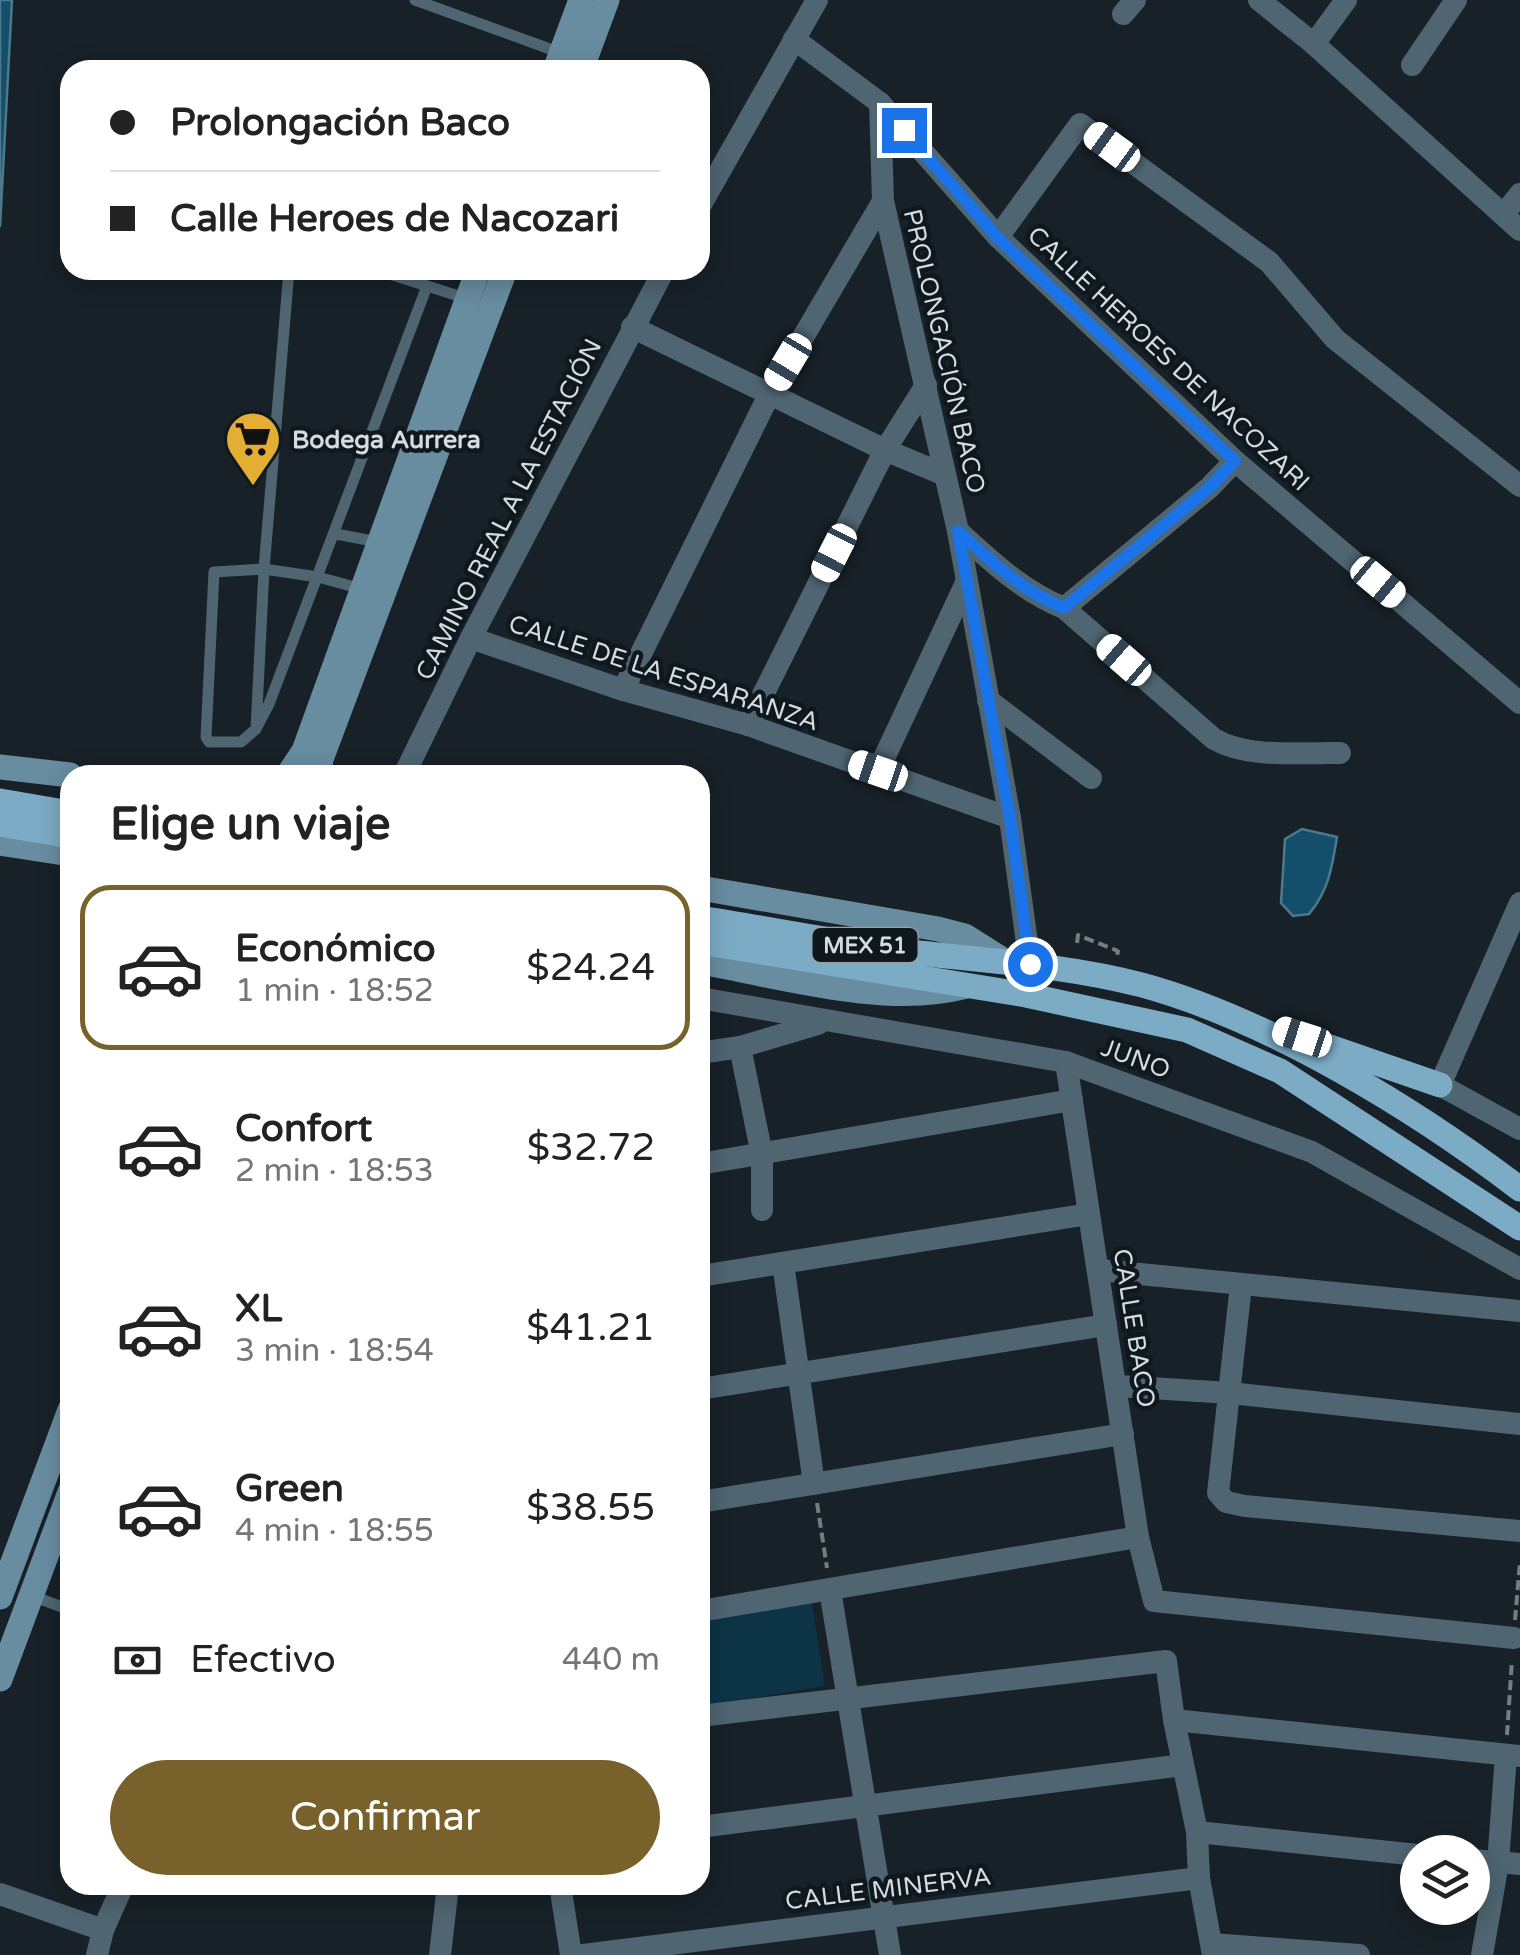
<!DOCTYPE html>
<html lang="es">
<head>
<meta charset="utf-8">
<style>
	:root { --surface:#fff; --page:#f2f2f2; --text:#222; --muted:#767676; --line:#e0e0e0; --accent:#79612b }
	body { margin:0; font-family:"Varela Round",sans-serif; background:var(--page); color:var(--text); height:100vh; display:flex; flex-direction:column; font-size:38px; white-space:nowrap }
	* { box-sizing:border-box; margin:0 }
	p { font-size:32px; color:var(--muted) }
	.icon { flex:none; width:55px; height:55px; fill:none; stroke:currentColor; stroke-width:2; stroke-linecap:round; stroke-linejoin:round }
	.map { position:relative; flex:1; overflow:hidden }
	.drawer { position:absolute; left:60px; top:765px; width:650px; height:1130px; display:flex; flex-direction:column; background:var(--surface); border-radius:30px; box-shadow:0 5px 25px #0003 }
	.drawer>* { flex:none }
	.banner { position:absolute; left:60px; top:60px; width:650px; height:220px; border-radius:30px; box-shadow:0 5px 25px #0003; display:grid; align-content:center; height:220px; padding:0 50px; background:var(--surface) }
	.tools { position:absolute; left:1400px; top:1835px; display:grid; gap:20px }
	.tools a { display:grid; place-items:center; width:90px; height:90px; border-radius:50%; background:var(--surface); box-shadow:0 5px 25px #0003; font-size:50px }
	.end { position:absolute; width:45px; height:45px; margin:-22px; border:12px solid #1a73e8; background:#fff; box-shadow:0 0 0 5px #fff }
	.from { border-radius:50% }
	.car { position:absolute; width:30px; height:60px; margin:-30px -15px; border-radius:12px; box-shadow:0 0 8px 2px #0007; background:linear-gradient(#fff 24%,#345 0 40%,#fff 0 76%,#345 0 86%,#fff 0) }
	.banner b { display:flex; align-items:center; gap:35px; height:95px; font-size:38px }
	.banner b+b { border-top:2px solid var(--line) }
	.banner i { width:25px; height:25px; background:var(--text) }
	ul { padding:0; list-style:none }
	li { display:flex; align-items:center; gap:30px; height:165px; margin:0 20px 15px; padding:0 30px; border:5px solid transparent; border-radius:30px }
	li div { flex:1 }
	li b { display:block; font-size:38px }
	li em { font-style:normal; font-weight:600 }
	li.selected { border-color:var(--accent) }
	li>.icon { width:90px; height:90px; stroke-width:1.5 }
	h2 { padding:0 50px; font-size:45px; line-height:120px }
	.pay { display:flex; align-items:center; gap:25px; height:110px; padding:0 50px; font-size:38px }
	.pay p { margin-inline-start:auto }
	.action { display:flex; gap:20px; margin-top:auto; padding:20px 50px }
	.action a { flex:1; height:115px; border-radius:60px; background:var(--accent); color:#fff; font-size:40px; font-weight:600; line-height:115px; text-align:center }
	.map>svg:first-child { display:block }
</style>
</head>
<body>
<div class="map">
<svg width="1520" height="1955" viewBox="0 0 1520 1955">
	<rect width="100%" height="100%" fill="#172127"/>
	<!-- green -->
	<polygon fill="#0c3346" points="812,1603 825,1686 700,1707 700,1621"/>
	<!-- water -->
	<g fill="#134f6a" stroke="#4d798d" stroke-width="2.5">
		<polygon points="0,0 12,0 0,227"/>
		<path d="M1302,829L1337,837C1332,867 1329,890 1309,914L1293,916L1281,903L1285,839Z"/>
	</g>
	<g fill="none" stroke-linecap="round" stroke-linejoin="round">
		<!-- path -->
		<g stroke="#757d82" stroke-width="4" stroke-dasharray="10 5" stroke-linecap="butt">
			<polyline points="1077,943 1078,935 1118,951 1117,955"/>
			<polyline points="817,1503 827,1568"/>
			<polyline points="1515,1620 1520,1562"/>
			<polyline points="1507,1735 1512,1660"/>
		</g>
		<!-- lane -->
		<g stroke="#4f6572" stroke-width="11">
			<polyline points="415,0 561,53"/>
			<polyline points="289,270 264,569 318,577 362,589"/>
			<polyline points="377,270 468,299"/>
			<polyline points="336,534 378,542"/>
			<polygon points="264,569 256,729 241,742 209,742 206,737 214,572"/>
			<polyline points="256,729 269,704 427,286"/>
			<polyline points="30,1595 70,1610"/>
		</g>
		<!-- street -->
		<g stroke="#4f6572" stroke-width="22">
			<polyline points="1259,0 1314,44 1520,230"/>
			<polyline points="1123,14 1135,0"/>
			<polyline points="794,39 880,103 998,237 1235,461 1520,703"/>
			<polyline points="1314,44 1346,0"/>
			<polyline points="1412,65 1456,0"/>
			<polyline points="880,103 883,201 958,531 1010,818 1030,965"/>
			<polyline points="700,206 817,0"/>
			<polyline points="1504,214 1520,194"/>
			<polyline points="998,237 1080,124 1269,262 1335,339 1520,486"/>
			<polyline points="632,327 885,450 945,475"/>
			<path d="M958,531C991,561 1022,591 1064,608L1214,739C1249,759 1301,752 1340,753"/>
			<polyline points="1064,608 1209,488 1235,461"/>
			<polyline points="471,638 623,690 748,725 1010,818"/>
			<polyline points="623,690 769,395 883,201"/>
			<polyline points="988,700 1091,778"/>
			<polyline points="748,725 885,450 926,385"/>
			<polyline points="878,771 966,583"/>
			<polyline points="404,775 471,638 664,270"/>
			<polyline points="1520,903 1440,1085 1520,1129"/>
			<polyline points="700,998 1066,1062 1312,1152 1520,1269"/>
			<polyline points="740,1047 762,1155 762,1210"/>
			<polyline points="700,1053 740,1047 818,1024"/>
			<polyline points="1066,1062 1138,1537 1154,1601 1514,1638"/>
			<polyline points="700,1164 1072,1100"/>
			<polyline points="783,1263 814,1484"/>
			<polyline points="1099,1270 1520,1311"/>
			<polyline points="700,1276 1089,1214"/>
			<polyline points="1241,1285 1218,1493 1226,1502 1245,1506 1520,1531"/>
			<polyline points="1118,1386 1230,1393 1520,1424"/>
			<polyline points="700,1389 1106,1325"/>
			<polyline points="700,1502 1123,1434"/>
			<polyline points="830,1590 890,1955"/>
			<polyline points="700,1611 1138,1537"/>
			<polyline points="700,1716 1166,1661 1174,1720 1197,1832 1199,1878 1213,1955"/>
			<polyline points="1174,1720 1520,1756"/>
			<polyline points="700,1827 1183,1765"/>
			<polyline points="1197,1832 1418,1855"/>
			<polyline points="1472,1860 1520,1864"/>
			<polyline points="560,1885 571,1955"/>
			<polyline points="0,1894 103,1930"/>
			<polyline points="1212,1944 1359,1955"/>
			<polyline points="97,1955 103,1930 123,1885"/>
			<polyline points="440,1955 448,1885"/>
			<polyline points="583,1955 1199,1878"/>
			<polyline points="1482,1955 1498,1863 1506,1755"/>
		</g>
		<!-- secondary -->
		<g stroke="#688da1" stroke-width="25">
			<polyline points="555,70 581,0"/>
			<polyline points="581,70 607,0"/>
			<polyline points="0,767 70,775"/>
			<polyline points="288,775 304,751 478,270"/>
			<polyline points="319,775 321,759 505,270"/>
			<polyline points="0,843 70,854"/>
			<polyline points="700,888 938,929 965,936 1003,960"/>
			<path d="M700,962C780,976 884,1007 963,987"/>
			<polyline points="0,1597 70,1410"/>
			<polyline points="0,1679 70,1492"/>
		</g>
		<!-- primary -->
		<g stroke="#7cabc5" stroke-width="25">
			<polyline points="0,801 70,813"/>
			<polyline points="0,824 70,836"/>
			<path d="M700,918C770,929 840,943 910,952C987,961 1066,965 1142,985C1270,1020 1415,1109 1520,1189"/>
			<polyline points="700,942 1026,995 1187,1030 1280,1071 1520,1228"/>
			<polyline points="1298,1036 1440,1085"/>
		</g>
	</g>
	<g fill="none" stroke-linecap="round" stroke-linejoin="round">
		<!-- route -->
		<path stroke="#1a73e8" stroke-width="12" d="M904,130L998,238L1235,461L1209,488L1064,608C1022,591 991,561 958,531L1010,818L1030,964"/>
	</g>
	<!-- icons -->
	<defs>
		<g id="supermarket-pin" transform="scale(2.875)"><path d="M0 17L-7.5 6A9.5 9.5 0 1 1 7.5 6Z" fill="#e4ae35" stroke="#0e181e"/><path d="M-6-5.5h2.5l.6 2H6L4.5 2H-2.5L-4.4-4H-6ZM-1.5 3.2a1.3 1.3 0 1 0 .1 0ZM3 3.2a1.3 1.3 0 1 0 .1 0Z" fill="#111"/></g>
	</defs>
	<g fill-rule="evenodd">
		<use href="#supermarket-pin" x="253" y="439"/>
	</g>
	<g text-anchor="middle" stroke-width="9" stroke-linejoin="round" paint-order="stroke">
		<!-- shield labels -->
		<rect fill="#0e181e" stroke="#99a1a6" stroke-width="2.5" x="812.5" y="928" width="105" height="34" rx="8"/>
		<g font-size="22" font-weight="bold" fill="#d5dce0">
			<text x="865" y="953">MEX 51</text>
		</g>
		<!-- street labels -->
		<g font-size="25" fill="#d5dce0" stroke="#0e181e">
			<text transform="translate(945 351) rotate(77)" y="9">PROLONGACIÓN BACO</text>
			<text transform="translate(1169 358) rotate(43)" y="9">CALLE HEROES DE NACOZARI</text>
			<text transform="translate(508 509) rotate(-63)" y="9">CAMINO REAL A LA ESTACIÓN</text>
			<text transform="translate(664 672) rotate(18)" y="9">CALLE DE LA ESPARANZA</text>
			<text transform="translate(1136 1058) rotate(20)" y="9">JUNO</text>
			<text transform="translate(1135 1328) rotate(81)" y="9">CALLE BACO</text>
			<text transform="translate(888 1888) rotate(-7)" y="9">CALLE MINERVA</text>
		</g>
		<!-- poi labels -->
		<g font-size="25" font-weight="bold" fill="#d5dce0" stroke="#0e181e" text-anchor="start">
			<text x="292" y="448">Bodega Aurrera</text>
		</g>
	</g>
</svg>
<div class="tools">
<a><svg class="icon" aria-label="layers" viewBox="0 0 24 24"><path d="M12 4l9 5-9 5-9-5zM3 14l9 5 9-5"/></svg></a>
</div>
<i class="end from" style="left:1030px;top:964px"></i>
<i class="end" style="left:904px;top:130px"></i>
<i class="car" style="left:1112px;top:147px;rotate:306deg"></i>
<i class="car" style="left:788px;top:362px;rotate:211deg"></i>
<i class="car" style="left:834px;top:553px;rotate:207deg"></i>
<i class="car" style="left:1378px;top:582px;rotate:130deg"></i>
<i class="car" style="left:1124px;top:660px;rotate:311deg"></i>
<i class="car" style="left:878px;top:771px;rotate:289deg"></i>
<i class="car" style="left:1302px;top:1037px;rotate:288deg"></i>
<div class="banner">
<b><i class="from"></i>Prolongación Baco</b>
<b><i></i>Calle Heroes de Nacozari</b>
</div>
<section class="drawer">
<h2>Elige un viaje</h2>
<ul>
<li class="selected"><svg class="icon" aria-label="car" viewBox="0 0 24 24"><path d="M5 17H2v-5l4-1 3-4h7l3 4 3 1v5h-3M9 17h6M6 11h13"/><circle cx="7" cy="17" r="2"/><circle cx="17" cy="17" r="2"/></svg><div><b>Económico</b><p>1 min · 18:52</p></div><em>$24.24</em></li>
<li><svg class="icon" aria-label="car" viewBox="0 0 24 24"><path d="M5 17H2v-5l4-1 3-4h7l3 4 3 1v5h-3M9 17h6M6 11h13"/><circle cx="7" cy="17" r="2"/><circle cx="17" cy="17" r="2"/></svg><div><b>Confort</b><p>2 min · 18:53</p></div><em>$32.72</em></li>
<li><svg class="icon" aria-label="car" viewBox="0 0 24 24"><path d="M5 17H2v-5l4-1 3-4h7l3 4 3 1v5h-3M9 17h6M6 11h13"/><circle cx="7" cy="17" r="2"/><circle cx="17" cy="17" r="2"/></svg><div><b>XL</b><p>3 min · 18:54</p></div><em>$41.21</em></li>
<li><svg class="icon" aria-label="car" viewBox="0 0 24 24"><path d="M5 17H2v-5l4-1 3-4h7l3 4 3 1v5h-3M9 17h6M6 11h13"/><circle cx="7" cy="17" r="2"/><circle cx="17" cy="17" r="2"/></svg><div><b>Green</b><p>4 min · 18:55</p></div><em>$38.55</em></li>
</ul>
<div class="pay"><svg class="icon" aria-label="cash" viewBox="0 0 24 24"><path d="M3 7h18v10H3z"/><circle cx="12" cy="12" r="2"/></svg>Efectivo<p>440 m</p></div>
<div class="action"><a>Confirmar</a></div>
</section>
</div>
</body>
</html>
